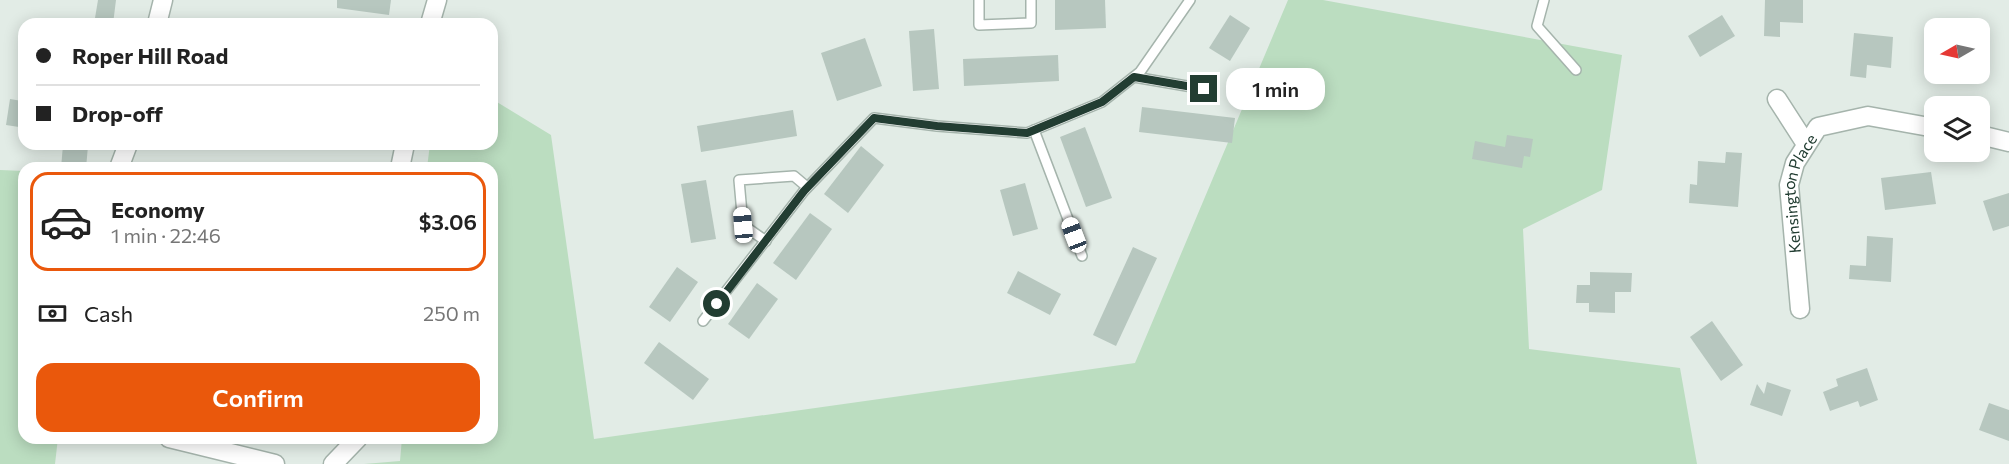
<!DOCTYPE html>
<html lang="en">
<head>
<meta charset="utf-8">
<style>
	:root { --surface:#fff; --page:#f6f6f6; --text:#222; --muted:#767676; --line:#e0e0e0; --accent:#ea580c }
	body { margin:0; font-family:Commissioner,sans-serif; background:var(--page); color:var(--text); height:100vh; display:flex; flex-direction:column; font-size:22px; white-space:nowrap }
	* { box-sizing:border-box; margin:0 }
	p { font-size:20px; color:var(--muted) }
	.icon { flex:none; width:33px; height:33px; fill:none; stroke:currentColor; stroke-width:2; stroke-linecap:round; stroke-linejoin:round }
	.map { position:relative; flex:1; overflow:hidden }
	.panel { position:absolute; left:18px; top:162px; width:480px; height:282px; display:flex; flex-direction:column; background:var(--surface); border-radius:18px; box-shadow:0 3px 15px #0003 }
	.panel>* { flex:none }
	.guide { position:absolute; left:18px; top:18px; width:480px; height:132px; border-radius:18px; box-shadow:0 3px 15px #0003; display:grid; align-content:center; height:132px; padding:0 18px; background:var(--surface) }
	.needle { width:39px; rotate:261deg }
	.buttons { position:absolute; left:1924px; top:18px; display:grid; gap:12px }
	.buttons a { display:grid; place-items:center; width:66px; height:66px; border-radius:12px; background:var(--surface); box-shadow:0 3px 15px #0003; font-size:30px }
	.end { position:absolute; width:27px; height:27px; margin:-14px; border:8px solid #223d32; background:#fff; box-shadow:0 0 0 3px #fff }
	.from { border-radius:50% }
	.bubble { position:absolute; height:42px; border-radius:18px; background:var(--surface); box-shadow:0 3px 15px #0003; font-size:20px; font-weight:600; line-height:42px; text-align:center }
	.car { position:absolute; width:18px; height:36px; margin:-18px -9px; border-radius:8px; box-shadow:0 0 4px 2px #0007; background:linear-gradient(#fff 24%,#345 0 40%,#fff 0 76%,#345 0 86%,#fff 0) }
	.guide b { display:flex; align-items:center; gap:21px; height:57px; font-size:22px }
	.guide b+b { border-top:2px solid var(--line) }
	.guide i { width:15px; height:15px; background:var(--text) }
	ul { padding:10px 0 0; list-style:none }
	li { display:flex; align-items:center; gap:18px; height:99px; margin:0 12px 9px; padding:0 6px; border:3px solid transparent; border-radius:18px }
	li div { flex:1 }
	li b { display:block; font-size:22px }
	li em { font-style:normal; font-weight:600 }
	li.active { border-color:var(--accent) }
	li>.icon { width:54px; height:54px; stroke-width:1.5 }
	.pay { display:flex; align-items:center; gap:15px; height:66px; padding:0 18px; font-size:22px }
	.pay p { margin-inline-start:auto }
	.primary-button { display:flex; gap:12px; margin-top:auto; padding:12px 18px }
	.primary-button a { flex:1; height:69px; border-radius:18px; background:var(--accent); color:#fff; font-size:24px; font-weight:600; line-height:69px; text-align:center }
	.map>svg:first-child { display:block }
</style>
</head>
<body>
<div class="map">
<svg width="2009" height="464" viewBox="0 0 2009 464">
	<rect width="100%" height="100%" fill="#e2ece6"/>
	<!-- green -->
	<g fill="#bbddc0">
		<polygon points="1288,0 1323,0 1622,55 1602,190 1523,229 1529,349 1680,368 1697,464 364,464 400,461 402,438 492,438 492,168 427,168 430,144 492,144 492,99 551,135 594,439 1135,363"/>
		<polygon points="0,170 24,171 24,438 58,438 55,464 0,464"/>
	</g>
	<!-- building -->
	<g fill="#b7c7bf">
		<polygon points="98,0 116,0 113,24 94,24"/>
		<polygon points="337,0 391,0 389,15 337,8"/>
		<polygon points="1055,0 1105,0 1106,28 1055,30"/>
		<polygon points="1765,0 1803,0 1803,23 1780,22 1780,37 1764,36"/>
		<polygon points="1230,15 1250,28 1230,61 1209,48"/>
		<polygon points="1722,15 1735,36 1700,57 1688,36"/>
		<polygon points="934,29 939,89 913,91 909,31"/>
		<polygon points="1854,33 1893,37 1891,68 1867,65 1866,78 1850,76"/>
		<polygon points="865,38 882,86 837,101 821,53"/>
		<polygon points="1058,55 1059,81 964,86 963,59"/>
		<polygon points="10,99 22,101 19,127 6,125"/>
		<polygon points="1142,107 1235,118 1232,143 1139,132"/>
		<polygon points="793,110 797,136 701,152 697,126"/>
		<polygon points="1085,127 1112,198 1086,207 1060,137"/>
		<polygon points="1507,135 1533,139 1530,157 1524,156 1522,168 1472,159 1475,141 1505,147"/>
		<polygon points="63,145 88,146 86,168 61,168"/>
		<polygon points="861,146 884,165 848,213 824,194"/>
		<polygon points="1726,152 1742,153 1738,207 1689,203 1690,184 1697,185 1698,161 1725,163"/>
		<polygon points="1931,172 1936,204 1885,210 1881,178"/>
		<polygon points="706,180 716,239 691,243 681,184"/>
		<polygon points="1025,183 1038,229 1013,236 1000,190"/>
		<polygon points="2009,193 2009,226 1993,231 1983,201"/>
		<polygon points="810,213 832,229 796,280 773,263"/>
		<polygon points="1867,236 1893,238 1891,282 1849,279 1850,265 1866,266"/>
		<polygon points="1133,247 1157,258 1116,346 1093,335"/>
		<polygon points="677,267 698,282 670,322 649,307"/>
		<polygon points="1018,271 1061,294 1050,315 1007,293"/>
		<polygon points="1590,272 1632,273 1631,292 1615,292 1615,313 1589,312 1589,303 1576,303 1577,285 1590,285"/>
		<polygon points="757,283 778,299 749,339 728,324"/>
		<polygon points="1712,321 1743,365 1721,381 1690,337"/>
		<polygon points="659,342 709,379 693,400 644,363"/>
		<polygon points="1867,368 1878,400 1860,407 1858,401 1830,411 1823,392 1838,386 1836,379"/>
		<polygon points="1767,382 1791,390 1782,416 1750,405 1757,384 1764,394"/>
		<polygon points="1989,403 2009,410 2009,441 1979,430"/>
	</g>
	<g fill="none" stroke-linecap="round" stroke-linejoin="round">
		<!-- lane casing -->
		<g stroke="#a5b4ac" stroke-width="12">
			<g id="lane">
				<polyline points="979,0 979,25 1031,23 1031,0"/>
				<polyline points="1544,0 1537,26 1576,70"/>
				<polyline points="1134,77 1204,89"/>
				<polyline points="1034,130 1082,256"/>
				<polyline points="766,241 743,225 739,180 794,176 807,187"/>
				<polyline points="703,321 804,191 874,118 937,126 1027,133 1102,102 1140,72 1190,0"/>
			</g>
		</g>
		<!-- street casing -->
		<g stroke="#a5b4ac" stroke-width="21">
			<g id="street">
				<polyline points="157,24 163,0"/>
				<polyline points="430,24 437,0"/>
				<polyline points="1777,99 1806,144"/>
				<polyline points="1980,135 2009,142"/>
				<polyline points="119,168 128,144"/>
				<polyline points="400,168 405,144"/>
				<path id="s1" d="M1800,309L1789,185L1795,163L1818,127L1868,116L1935,128"/>
				<polyline points="169,438 275,464"/>
				<polyline points="333,464 358,438"/>
			</g>
		</g>
		<!-- lane -->
		<use href="#lane" stroke="#fff" stroke-width="9"/>
		<!-- street -->
		<use href="#street" stroke="#fff" stroke-width="18"/>
	</g>
	<g fill="none" stroke-linecap="round" stroke-linejoin="round">
		<!-- route -->
		<polyline stroke="#223d32" stroke-width="8" points="717,304 804,191 874,118 937,126 1027,133 1102,102 1134,77 1204,89"/>
	</g>
	<g text-anchor="middle" stroke-width="4.5" stroke-linejoin="round" paint-order="stroke">
		<!-- street labels -->
		<g font-size="16" fill="#223d32" stroke="#f2f8f5">
			<text dy="6" stroke="none"><textPath href="#s1" startOffset="118">Kensington Place</textPath></text>
		</g>
	</g>
</svg>
<div class="buttons">
<a><svg class="needle" viewBox="-14 -14 28 28"><path d="M0-13l5 13h-10z" fill="#e53935"/><path d="M0 13l5-13h-10z" fill="#767676"/></svg></a>
<a><svg class="icon" aria-label="layers" viewBox="0 0 24 24"><path d="M12 4l9 5-9 5-9-5zM3 14l9 5 9-5"/></svg></a>
</div>
<i class="end from" style="left:717px;top:304px"></i>
<i class="end" style="left:1204px;top:89px"></i>
<div class="bubble" style="left:1226px;top:68px;width:99px">1 min</div>
<i class="car" style="left:743px;top:225px;rotate:355deg"></i>
<i class="car" style="left:1074px;top:235px;rotate:339deg"></i>
<div class="guide">
<b><i class="from"></i>Roper Hill Road</b>
<b><i></i>Drop-off</b>
</div>
<section class="panel">
<ul>
<li class="active"><svg class="icon" aria-label="car" viewBox="0 0 24 24"><path d="M5 17H2v-5l4-1 3-4h7l3 4 3 1v5h-3M9 17h6M6 11h13"/><circle cx="7" cy="17" r="2"/><circle cx="17" cy="17" r="2"/></svg><div><b>Economy</b><p>1 min · 22:46</p></div><em>$3.06</em></li>
</ul>
<div class="pay"><svg class="icon" aria-label="cash" viewBox="0 0 24 24"><path d="M3 7h18v10H3z"/><circle cx="12" cy="12" r="2"/></svg>Cash<p>250 m</p></div>
<div class="primary-button"><a>Confirm</a></div>
</section>
</div>
</body>
</html>
